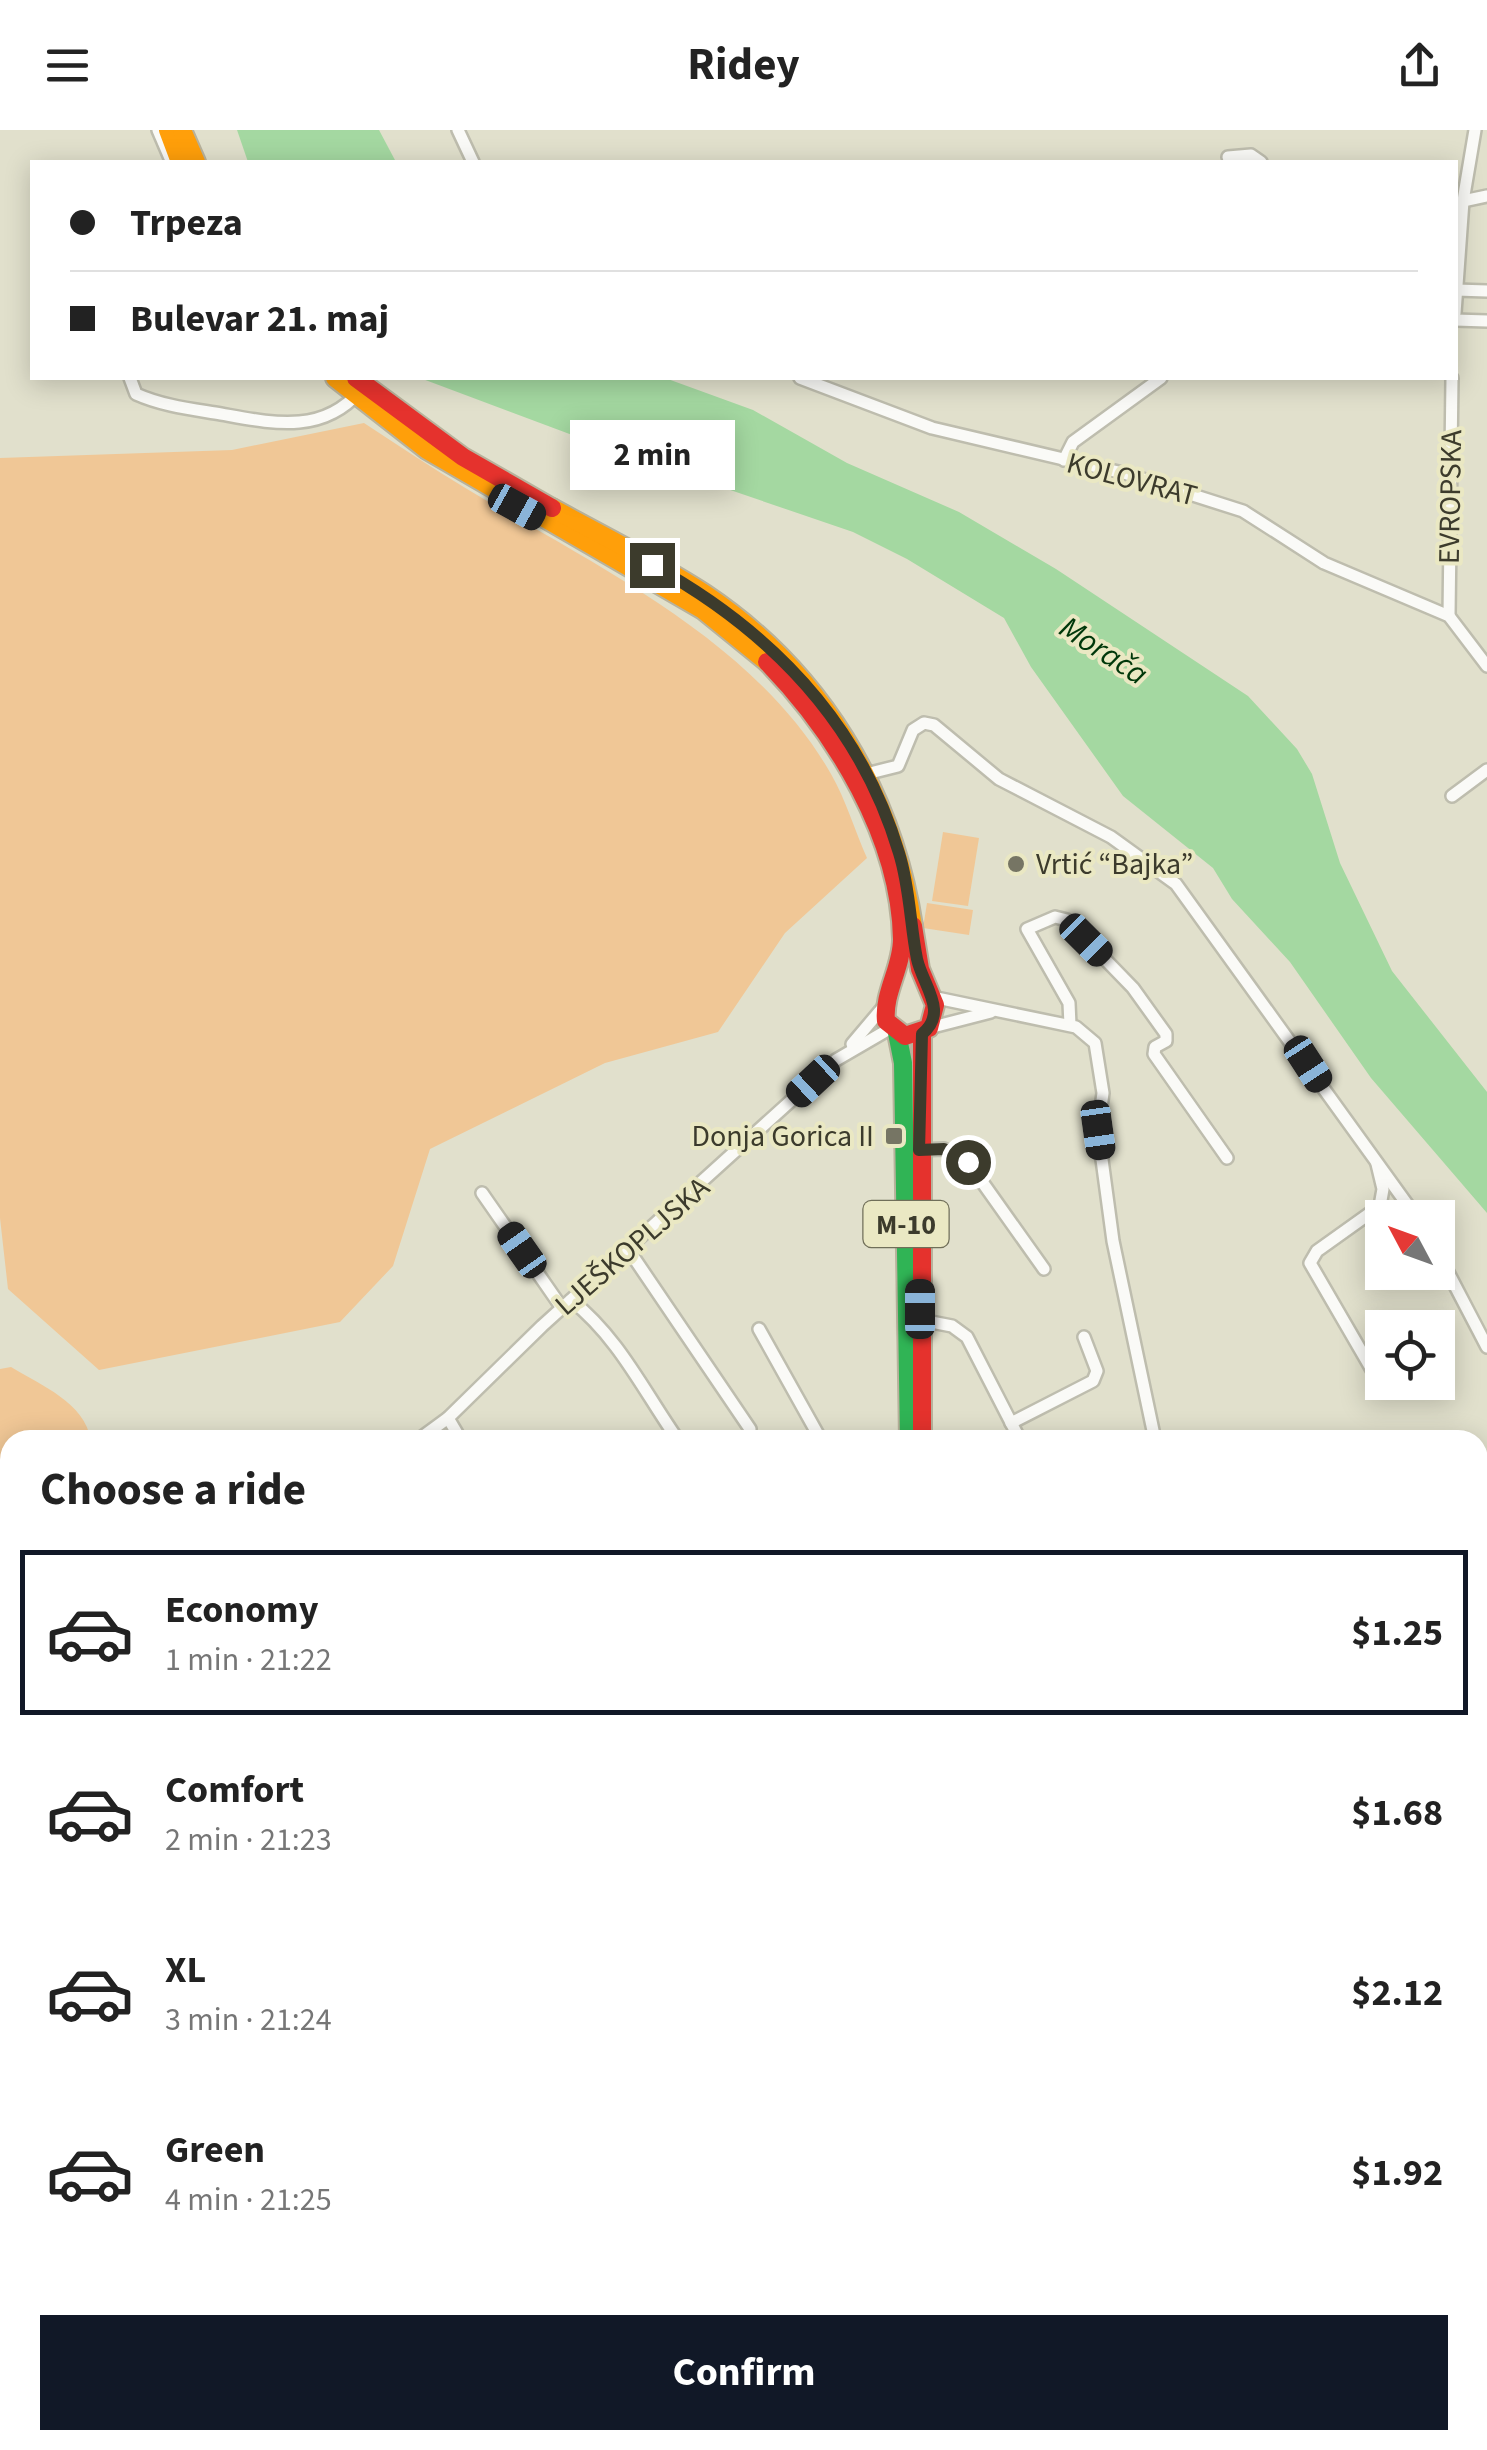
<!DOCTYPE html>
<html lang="en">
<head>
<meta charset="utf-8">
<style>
	:root { --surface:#fff; --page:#f2f2f2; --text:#222; --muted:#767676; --line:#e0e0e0; --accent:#111827 }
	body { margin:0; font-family:"Source Sans 3",sans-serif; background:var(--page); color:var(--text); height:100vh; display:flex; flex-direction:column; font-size:38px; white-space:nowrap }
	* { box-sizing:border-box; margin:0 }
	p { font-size:32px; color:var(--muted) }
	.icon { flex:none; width:55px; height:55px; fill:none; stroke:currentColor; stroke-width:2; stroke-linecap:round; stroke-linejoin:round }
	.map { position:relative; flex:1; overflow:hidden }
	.side { position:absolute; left:0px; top:1300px; width:1488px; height:1020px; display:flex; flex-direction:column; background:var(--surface); border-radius:30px 30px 0 0; box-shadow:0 5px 25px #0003 }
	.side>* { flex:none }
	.top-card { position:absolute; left:30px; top:30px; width:1428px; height:220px; border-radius:0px; box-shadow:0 5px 25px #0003; display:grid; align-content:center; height:220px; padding:0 40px; background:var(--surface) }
	.needle { width:65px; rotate:311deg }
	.buttons { position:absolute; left:1365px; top:1070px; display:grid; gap:20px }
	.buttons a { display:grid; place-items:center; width:90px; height:90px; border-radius:0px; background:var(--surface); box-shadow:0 5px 25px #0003; font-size:50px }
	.end { position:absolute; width:45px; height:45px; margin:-22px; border:12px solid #3c3b2c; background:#fff; box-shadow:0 0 0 5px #fff }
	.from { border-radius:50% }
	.bubble { position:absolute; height:70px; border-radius:0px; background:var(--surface); box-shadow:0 5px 25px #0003; font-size:32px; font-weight:700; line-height:70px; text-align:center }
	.car { position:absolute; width:30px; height:60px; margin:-30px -15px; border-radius:12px; box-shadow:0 0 8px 2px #0007; background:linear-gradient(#222 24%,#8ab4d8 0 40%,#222 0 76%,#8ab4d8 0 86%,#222 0) }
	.top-card b { display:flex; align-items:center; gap:35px; height:95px; font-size:38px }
	.top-card b+b { border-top:2px solid var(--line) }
	.top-card i { width:25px; height:25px; background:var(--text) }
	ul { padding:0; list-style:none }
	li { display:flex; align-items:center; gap:30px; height:165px; margin:0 20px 15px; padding:0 20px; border:5px solid transparent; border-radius:0px }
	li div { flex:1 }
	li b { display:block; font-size:38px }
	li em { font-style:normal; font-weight:700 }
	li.on { border-color:var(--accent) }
	li>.icon { width:90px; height:90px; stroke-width:1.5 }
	h2 { padding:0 40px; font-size:45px; line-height:120px }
	.primary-button { display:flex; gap:20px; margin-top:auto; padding:20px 40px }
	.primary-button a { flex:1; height:115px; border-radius:0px; background:var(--accent); color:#fff; font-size:40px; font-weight:700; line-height:115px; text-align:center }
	header { display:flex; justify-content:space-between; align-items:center; height:130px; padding:0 40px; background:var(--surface); font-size:45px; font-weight:700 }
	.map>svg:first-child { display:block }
</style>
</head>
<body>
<header><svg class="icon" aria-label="menu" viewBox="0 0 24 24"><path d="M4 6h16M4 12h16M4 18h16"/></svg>Ridey<svg class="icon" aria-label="share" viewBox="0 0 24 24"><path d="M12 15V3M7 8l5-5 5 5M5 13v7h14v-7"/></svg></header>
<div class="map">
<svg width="1487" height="2320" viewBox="0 0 1487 2320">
	<rect width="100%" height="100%" fill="#e1e0cc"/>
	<!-- green -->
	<g fill="#f0c796">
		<path d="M364,293C398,315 432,338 467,359C594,435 755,510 831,644C846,670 855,701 867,728L785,803L718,902L605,933L430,1019L393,1136L340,1192L99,1240L8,1159L0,1088V328L232,320Z"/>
		<polygon points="943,702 979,708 968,776 932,771"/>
		<polygon points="927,773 973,780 969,805 923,798"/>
		<path d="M11,1237C42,1256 84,1272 91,1310H10V1391L0,1392V1239Z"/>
	</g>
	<!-- water -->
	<g fill="#a4d8a1">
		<polygon points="237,0 379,0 396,32 248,32"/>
		<polygon points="420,248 665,248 753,280 847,333 959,382 1056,439 1248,566 1297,619 1312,644 1340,733 1392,841 1487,962 1487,1083 1371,948 1290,832 1232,769 1213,738 1123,666 1031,537 1004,488 907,429 853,402 607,318"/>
	</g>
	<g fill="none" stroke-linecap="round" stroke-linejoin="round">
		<!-- street casing -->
		<g stroke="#bebdae" stroke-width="16">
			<g id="street">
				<polyline points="158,0 170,28"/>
				<polyline points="458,0 473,32"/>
				<polyline points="1228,27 1251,25 1261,32"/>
				<polyline points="1463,71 1487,66"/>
				<polyline points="1456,160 1487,161"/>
				<polyline points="1455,183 1463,71 1475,0"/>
				<polyline points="1455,190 1487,191"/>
				<path d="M130,248L136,264C163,276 191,279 221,284C272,293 322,305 360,261"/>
				<polyline points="800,248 932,298 1127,344 1243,381 1324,433 1449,486 1487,536"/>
				<polyline points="1064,330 1073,312 1161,248"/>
				<polyline points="1449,486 1452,248"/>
				<polyline points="866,644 898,636 913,600 924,593 934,595 999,649 1111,707 1176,754 1417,1088"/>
				<polyline points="1452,666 1487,640"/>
				<polyline points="932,867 1076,897 1095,913 1103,963 1098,1000 1113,1111 1155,1310"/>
				<polyline points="1070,895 1069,873 1027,799 1055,787 1067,790 1133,858 1166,904 1166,911 1155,917 1154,924 1227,1028"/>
				<polyline points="929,898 991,882"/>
				<polyline points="852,914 885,875"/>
				<polyline points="919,1020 944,1019 968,1032 1044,1139"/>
				<polyline points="482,1063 562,1178"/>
				<polyline points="628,1119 750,1299"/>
				<polyline points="1438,1123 1487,1217"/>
				<path d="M571,1170C619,1208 643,1260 678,1310"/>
				<polyline points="921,1190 952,1196 967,1207 1020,1310"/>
				<polyline points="759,1199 821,1310"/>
				<polyline points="1375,1245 1310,1133 1317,1121 1380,1076 1383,1059 1377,1034"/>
				<polyline points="448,1288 461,1310"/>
				<polyline points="1011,1293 1093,1251 1097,1241 1084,1207"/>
				<polyline points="418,1310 448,1288 542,1196 836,930 891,898"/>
				<polyline points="0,1400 10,1400"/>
				<polyline points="1478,1477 1487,1470"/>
				<polyline points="0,1717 10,1713"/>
				<polyline points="1478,1873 1487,1892"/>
				<polyline points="1478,1993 1487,1988"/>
				<polyline points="1478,2071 1487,2067"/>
				<polyline points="1478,2163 1487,2157"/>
				<polyline points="1478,2242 1487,2246"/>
				<polyline points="142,2310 145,2320"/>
				<polyline points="329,2310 329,2320"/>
				<polyline points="426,2310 429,2320"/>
				<polyline points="491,2310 494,2320"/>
				<polyline points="690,2310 694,2320"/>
				<polyline points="1117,2310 1122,2320"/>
				<polyline points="1191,2310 1196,2320"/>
				<polyline points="1338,2310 1342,2320"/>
				<polyline points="1453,2310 1454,2320"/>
				<polyline points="118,2320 123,2310"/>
				<polyline points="523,2320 537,2316 541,2320"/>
				<polyline points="861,2320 862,2310"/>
			</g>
		</g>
		<!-- fast casing -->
		<g stroke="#b8b29c" stroke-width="22">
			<polyline id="fast" points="897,903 903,933 909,1310"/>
		</g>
		<!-- slow casing -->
		<g stroke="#b8b29c" stroke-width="22">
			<g id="slow">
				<polyline points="168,0 180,32"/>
				<polyline points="182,0 196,32"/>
				<polyline points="335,248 427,320 703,480 767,532"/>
				<path d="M552,378C603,406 656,432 705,464C820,541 892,660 913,796"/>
				<polyline points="921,2310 921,2320"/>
				<polyline points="936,2310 936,2320"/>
			</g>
		</g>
		<!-- jam casing -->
		<g stroke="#b8b29c" stroke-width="22">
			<g id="jam">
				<polyline points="356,248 463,327 552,378"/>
				<path d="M767,532C836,603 900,707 902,809C902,838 883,863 886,891L905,906L929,898L935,875L920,839L913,796"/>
				<polyline points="922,904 922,1310"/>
			</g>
		</g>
		<!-- street -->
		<use href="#street" stroke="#fafaf7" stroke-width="11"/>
		<!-- fast -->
		<use href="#fast" stroke="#30b455" stroke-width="18"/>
		<!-- slow -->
		<use href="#slow" stroke="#ff9f0a" stroke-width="18"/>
		<!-- jam -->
		<use href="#jam" stroke="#e5322d" stroke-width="18"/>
	</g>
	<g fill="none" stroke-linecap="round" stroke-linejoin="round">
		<!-- route -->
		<path stroke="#3c3b2c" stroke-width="12" d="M652,435C770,500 860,592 899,723C910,758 910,794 917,829C923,856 949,882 922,904L919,1020L944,1019L968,1032"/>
	</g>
	<!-- markers -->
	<g fill="#767564" stroke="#eae8c3" stroke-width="4">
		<circle cx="1016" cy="734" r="10"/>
		<rect x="884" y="996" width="20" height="20" rx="5"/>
	</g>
	<g text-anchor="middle" stroke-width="8" stroke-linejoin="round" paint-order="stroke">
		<!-- shield labels -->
		<rect fill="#eae8c3" stroke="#706f59" stroke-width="2.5" x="863.5" y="1071" width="85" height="46" rx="8"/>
		<g font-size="28" font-weight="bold" fill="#3c3b2c">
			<text x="906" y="1104">M-10</text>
		</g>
		<!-- street labels -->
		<g font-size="30" fill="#3c3b2c" stroke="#eae8c3">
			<text transform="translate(1132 349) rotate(15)" y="10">KOLOVRAT</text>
			<text transform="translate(1450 367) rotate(-89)" y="10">EVROPSKA</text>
			<text transform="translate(632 1116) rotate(-41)" y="10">LJEŠKOPLJSKA</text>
		</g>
		<!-- poi labels -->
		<g font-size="30" fill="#3c3b2c" stroke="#eae8c3" text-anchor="start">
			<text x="1036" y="744">Vrtić “Bajka”</text>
			<text x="874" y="1016" text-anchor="end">Donja Gorica II</text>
		</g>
		<!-- water labels -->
		<g font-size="32" font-style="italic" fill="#00380a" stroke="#eae8c3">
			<text transform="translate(1104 520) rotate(33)" y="11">Morača</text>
		</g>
	</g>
</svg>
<div class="buttons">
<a><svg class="needle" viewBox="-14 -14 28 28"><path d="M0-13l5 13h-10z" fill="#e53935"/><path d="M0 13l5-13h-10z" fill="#767676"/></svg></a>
<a><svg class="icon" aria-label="locate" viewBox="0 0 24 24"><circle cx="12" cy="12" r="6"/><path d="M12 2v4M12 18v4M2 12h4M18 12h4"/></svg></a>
</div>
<i class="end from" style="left:968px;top:1032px"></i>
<i class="end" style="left:652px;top:435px"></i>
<div class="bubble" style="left:570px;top:290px;width:165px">2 min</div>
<i class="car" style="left:517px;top:377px;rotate:119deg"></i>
<i class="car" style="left:1086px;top:810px;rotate:135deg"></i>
<i class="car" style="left:1308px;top:934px;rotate:147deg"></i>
<i class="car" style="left:813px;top:951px;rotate:227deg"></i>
<i class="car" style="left:1098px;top:1000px;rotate:172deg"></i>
<i class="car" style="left:522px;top:1120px;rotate:325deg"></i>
<i class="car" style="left:920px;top:1179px;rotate:0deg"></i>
<div class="top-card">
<b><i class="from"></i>Trpeza</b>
<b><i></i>Bulevar 21. maj</b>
</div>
<section class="side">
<h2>Choose a ride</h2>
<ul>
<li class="on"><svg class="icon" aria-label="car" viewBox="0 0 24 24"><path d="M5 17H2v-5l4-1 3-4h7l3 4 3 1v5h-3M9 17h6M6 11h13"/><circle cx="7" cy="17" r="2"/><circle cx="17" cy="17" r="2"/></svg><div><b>Economy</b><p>1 min · 21:22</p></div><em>$1.25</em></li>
<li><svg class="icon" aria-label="car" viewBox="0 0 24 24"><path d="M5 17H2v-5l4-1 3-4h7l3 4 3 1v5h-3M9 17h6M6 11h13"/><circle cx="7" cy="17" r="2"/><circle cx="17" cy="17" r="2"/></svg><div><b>Comfort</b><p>2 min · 21:23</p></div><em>$1.68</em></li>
<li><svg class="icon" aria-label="car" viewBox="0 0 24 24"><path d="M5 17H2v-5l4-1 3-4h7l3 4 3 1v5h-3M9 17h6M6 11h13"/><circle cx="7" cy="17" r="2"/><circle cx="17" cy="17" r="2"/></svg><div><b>XL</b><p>3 min · 21:24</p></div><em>$2.12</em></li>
<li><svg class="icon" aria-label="car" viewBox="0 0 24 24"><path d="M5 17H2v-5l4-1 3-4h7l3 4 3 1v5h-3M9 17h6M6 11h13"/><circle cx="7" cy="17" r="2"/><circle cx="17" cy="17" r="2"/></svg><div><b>Green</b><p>4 min · 21:25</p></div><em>$1.92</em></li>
</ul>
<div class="primary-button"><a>Confirm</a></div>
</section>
</div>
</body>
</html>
